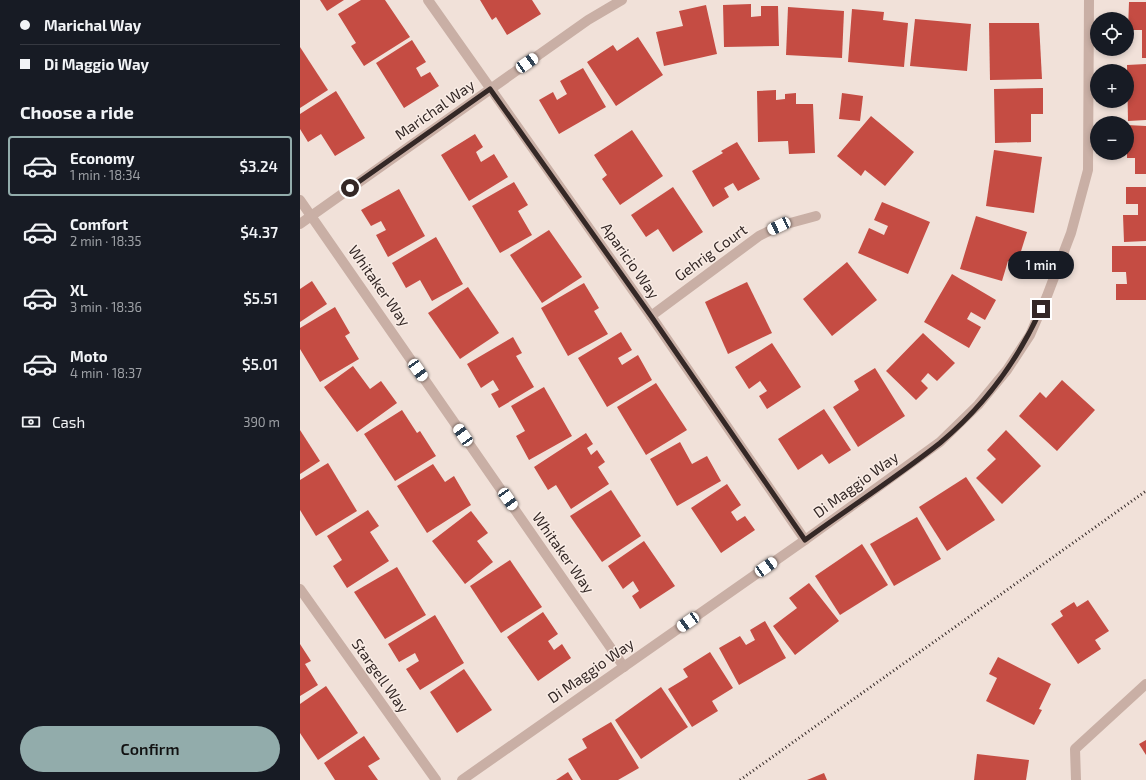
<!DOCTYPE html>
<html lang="en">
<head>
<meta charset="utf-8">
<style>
	:root { --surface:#171b24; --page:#20242c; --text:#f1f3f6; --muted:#9ea1a6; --line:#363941; --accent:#92acab }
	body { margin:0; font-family:"Exo 2",sans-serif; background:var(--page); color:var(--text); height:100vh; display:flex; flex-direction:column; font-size:15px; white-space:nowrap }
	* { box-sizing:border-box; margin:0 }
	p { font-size:13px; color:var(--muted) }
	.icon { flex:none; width:22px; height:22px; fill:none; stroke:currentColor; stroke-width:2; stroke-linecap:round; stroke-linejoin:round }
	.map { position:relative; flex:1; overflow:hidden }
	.details { display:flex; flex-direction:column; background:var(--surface); width:300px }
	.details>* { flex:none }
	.top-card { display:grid; align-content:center; height:88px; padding:0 20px; background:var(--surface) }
	.fabs { position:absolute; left:790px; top:12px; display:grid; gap:8px }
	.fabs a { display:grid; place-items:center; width:44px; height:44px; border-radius:50%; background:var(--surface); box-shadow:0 2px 6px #0003; font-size:20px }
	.end { position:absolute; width:18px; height:18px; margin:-9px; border:5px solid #342826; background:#fff; box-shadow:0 0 0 2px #fff }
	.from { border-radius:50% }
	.bubble { position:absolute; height:28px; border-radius:14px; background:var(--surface); box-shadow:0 2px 6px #0003; font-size:13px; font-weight:600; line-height:28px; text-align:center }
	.car { position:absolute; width:12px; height:24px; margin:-12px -6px; border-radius:5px; box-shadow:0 0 3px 1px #0007; background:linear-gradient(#fff 24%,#345 0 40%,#fff 0 76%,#345 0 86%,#fff 0) }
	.top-card b { display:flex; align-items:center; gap:14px; height:38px; font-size:15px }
	.top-card b+b { border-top:1px solid var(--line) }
	.top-card i { width:10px; height:10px; background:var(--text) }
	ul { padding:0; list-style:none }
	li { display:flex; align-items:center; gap:12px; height:60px; margin:0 8px 6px; padding:0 12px; border:2px solid transparent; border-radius:4px }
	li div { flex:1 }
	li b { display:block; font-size:15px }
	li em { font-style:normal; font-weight:600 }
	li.on { border-color:var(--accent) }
	li>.icon { width:36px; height:36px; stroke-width:1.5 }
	h2 { padding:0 20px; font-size:18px; line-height:48px }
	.pay { display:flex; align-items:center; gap:10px; height:44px; padding:0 20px; font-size:15px }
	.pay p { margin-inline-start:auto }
	.primary-button { display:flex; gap:8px; margin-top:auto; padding:8px 20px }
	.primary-button a { flex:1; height:46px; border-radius:24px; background:var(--accent); color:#111; font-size:16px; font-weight:600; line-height:46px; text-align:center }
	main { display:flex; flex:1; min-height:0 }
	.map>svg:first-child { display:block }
</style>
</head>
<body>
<main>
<section class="details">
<div class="top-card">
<b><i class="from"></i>Marichal Way</b>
<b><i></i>Di Maggio Way</b>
</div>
<h2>Choose a ride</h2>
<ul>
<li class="on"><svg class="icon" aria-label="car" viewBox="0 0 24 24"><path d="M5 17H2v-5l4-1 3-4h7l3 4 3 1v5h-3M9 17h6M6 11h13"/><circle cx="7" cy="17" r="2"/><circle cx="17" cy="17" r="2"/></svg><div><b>Economy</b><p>1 min · 18:34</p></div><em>$3.24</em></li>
<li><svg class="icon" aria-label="car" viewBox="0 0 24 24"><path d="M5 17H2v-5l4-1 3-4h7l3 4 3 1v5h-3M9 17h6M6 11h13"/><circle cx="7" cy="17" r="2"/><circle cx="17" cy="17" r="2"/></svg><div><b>Comfort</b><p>2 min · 18:35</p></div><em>$4.37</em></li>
<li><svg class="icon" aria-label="car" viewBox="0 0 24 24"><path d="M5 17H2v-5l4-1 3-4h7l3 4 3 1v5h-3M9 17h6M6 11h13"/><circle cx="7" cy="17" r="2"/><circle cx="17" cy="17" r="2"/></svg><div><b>XL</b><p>3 min · 18:36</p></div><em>$5.51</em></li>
<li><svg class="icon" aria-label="car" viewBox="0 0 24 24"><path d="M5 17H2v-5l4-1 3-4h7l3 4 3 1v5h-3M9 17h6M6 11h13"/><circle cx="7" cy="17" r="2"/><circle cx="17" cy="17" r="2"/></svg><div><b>Moto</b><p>4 min · 18:37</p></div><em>$5.01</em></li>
</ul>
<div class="pay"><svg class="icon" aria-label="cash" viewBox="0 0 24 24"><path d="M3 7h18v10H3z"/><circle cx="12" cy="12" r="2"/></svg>Cash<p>390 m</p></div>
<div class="primary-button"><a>Confirm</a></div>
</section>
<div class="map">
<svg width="846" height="780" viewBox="0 0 846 780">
	<rect width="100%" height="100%" fill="#f1e1d9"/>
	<!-- building -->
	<g fill="#c54c43">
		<polygon points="20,0 44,0 27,11"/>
		<polygon points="61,0 85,0 110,37 64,66 51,46 56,43 38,14"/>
		<polygon points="180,0 232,0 241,14 207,35 196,17 192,20"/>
		<polygon points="829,2 846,2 846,58 842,58 842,30 828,30"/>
		<polygon points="451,4 451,17 461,16 461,6 478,6 479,46 424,47 423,5"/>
		<polygon points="406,5 417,54 364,66 356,32 383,26 379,11"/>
		<polygon points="488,7 544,11 542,58 486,55"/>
		<polygon points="552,9 584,12 583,20 608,23 604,67 548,62"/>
		<polygon points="615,19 671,24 667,71 610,66"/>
		<polygon points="689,23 739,23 742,79 690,80"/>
		<polygon points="338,37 363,75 316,106 287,62 313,45 317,51"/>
		<polygon points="112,40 126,62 116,68 121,77 130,72 139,86 104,108 76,63"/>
		<polygon points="0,47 28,90 0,108"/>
		<polygon points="846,64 846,120 828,121 827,65"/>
		<polygon points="283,68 306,107 259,134 239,100 253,92 257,100 267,94 260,81"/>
		<polygon points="743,88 743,114 731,114 731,142 695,143 694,89"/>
		<polygon points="476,90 476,100 485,99 485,94 496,93 496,104 513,104 515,153 489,154 488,141 458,142 457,91"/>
		<polygon points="36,91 65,138 35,156 21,134 8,142 0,129 0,114"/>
		<polygon points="542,93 563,96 560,121 539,119"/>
		<polygon points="571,116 614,152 585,186 565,170 561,176 537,156"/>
		<polygon points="827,125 846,126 846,174 835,174 835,158 827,158"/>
		<polygon points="332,130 363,176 320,205 302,179 307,175 294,155"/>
		<polygon points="175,134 183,147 176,152 181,162 194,154 208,177 169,201 141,155"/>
		<polygon points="437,142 460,179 438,191 433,183 424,188 429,197 413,207 392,171 423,153 421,151"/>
		<polygon points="694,150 742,157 734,213 686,206"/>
		<polygon points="214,182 228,205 218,211 232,235 200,253 172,206"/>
		<polygon points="373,187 403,232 373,252 358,229 346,237 331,215"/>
		<polygon points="826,187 846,187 846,241 824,242 823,215 838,215 838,204 826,204"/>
		<polygon points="99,189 125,236 88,257 76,235 86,230 81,221 71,226 61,210"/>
		<polygon points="582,202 630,222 608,274 558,253 569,228 584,235 588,226 574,220"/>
		<polygon points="676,216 727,232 717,264 708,261 702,281 660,269"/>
		<polygon points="249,230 282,277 242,303 210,255"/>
		<polygon points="136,237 163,284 132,301 120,280 106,288 92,263"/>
		<polygon points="812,246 846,246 846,300 816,300 816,284 827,284 826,272 812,272"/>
		<polygon points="547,262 577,300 532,336 503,299"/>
		<polygon points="652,274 696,300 685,320 671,312 667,319 681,327 669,348 624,322"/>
		<polygon points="12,281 27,304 0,322 0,289"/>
		<polygon points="447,282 472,333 428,354 405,302"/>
		<polygon points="284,283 299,308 294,311 308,334 268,356 241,308"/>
		<polygon points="168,287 199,333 160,359 128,313"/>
		<polygon points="35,307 50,333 45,336 59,359 20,382 0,349 0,328"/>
		<polygon points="321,332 332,350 318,358 322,365 338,355 352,380 307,407 278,358"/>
		<polygon points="623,333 655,363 637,381 628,373 621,381 628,388 616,400 586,371"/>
		<polygon points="213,337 222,353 216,356 234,387 199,408 191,394 199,390 193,380 181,388 167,364"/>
		<polygon points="472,343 501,387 467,409 459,396 467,391 460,381 449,389 435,367"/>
		<polygon points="53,366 70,389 81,381 97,403 57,432 24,387"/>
		<polygon points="575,368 605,416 558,447 533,407 559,390 554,381"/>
		<polygon points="762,380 795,410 757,451 719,416 740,392 746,398"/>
		<polygon points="356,383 387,430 346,455 317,407"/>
		<polygon points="244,387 272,436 229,460 216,436 225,431 211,406"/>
		<polygon points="524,409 551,450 529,464 522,454 498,470 478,439"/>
		<polygon points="102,410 117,433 120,431 136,456 95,481 64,434"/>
		<polygon points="0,430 20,461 0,474"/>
		<polygon points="706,430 741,466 702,504 676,478 696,459 687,450"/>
		<polygon points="286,433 293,444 287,448 291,455 297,450 305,462 298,467 309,484 271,509 256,485 248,490 234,467"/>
		<polygon points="380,442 392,464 407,456 421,481 377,506 350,459"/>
		<polygon points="28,463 57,511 16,536 0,510 0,480"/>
		<polygon points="133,464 145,482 154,476 171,505 127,533 97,486"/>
		<polygon points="666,477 695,520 647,551 619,507"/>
		<polygon points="427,484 441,505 431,512 437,521 445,516 455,530 421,553 391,508"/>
		<polygon points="311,490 341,536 302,562 270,516"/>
		<polygon points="68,510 79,526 70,532 89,561 47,588 33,566 42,560 27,536"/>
		<polygon points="171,511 188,533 177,541 193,562 165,584 132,541"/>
		<polygon points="617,517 641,559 594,586 570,544"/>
		<polygon points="344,541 375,586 340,609 332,596 339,591 333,581 323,589 308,566"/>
		<polygon points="562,544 588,585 540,615 515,576"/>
		<polygon points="210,560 242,607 201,633 170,586"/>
		<polygon points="97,567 126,615 85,639 54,592"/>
		<polygon points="509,583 539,621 495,655 473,626 497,608 489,598"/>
		<polygon points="788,600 809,631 795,640 801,649 778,664 751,624 763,616 760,611 774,602 777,607"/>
		<polygon points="243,612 258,634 248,641 254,650 262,644 271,658 238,681 207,637"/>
		<polygon points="135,615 164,663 120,690 106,669 119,661 115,653 99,662 88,644"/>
		<polygon points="465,621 486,658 439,685 419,648 440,636 446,645 455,640 450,630"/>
		<polygon points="0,644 11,661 5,664 18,685 0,696"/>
		<polygon points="410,652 433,688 412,701 418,711 392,727 368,689 388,677 383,669"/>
		<polygon points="698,657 751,684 739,709 742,710 734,725 686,701 697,678 689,674"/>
		<polygon points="164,669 192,710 157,733 130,692"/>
		<polygon points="26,686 58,733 18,760 0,733 0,704"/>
		<polygon points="361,687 388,727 341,759 315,720"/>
		<polygon points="311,722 339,768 318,780 281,780 268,759 287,748 282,739"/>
		<polygon points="64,736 80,759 68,766 78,780 35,780 24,763"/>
		<polygon points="846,740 846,755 839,744"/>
		<polygon points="677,754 729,760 726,780 674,780"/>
		<polygon points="268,772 273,780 256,780"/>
		<polygon points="524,773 527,780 507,780"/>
	</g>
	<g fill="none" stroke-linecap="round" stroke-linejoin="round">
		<!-- minor -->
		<g stroke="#c9afa5" stroke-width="10">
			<polyline points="128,0 351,316 505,540"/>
			<polyline points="0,200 324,667"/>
			<polyline points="0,224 288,20 322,0"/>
			<polyline points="351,316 459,236 479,226 516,216"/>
			<polyline points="0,589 136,780"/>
			<polyline points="162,780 505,540 640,442 678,405 707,370 730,335 747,296 771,233 788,170 789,0"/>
			<polyline points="776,780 775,749 846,684"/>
		</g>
		<!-- rail -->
		<polyline stroke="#342826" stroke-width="3" stroke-dasharray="1 3" stroke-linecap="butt" points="440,780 846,491"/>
	</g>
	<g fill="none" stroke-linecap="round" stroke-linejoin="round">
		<!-- route -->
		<path stroke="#342826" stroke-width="5" d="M50,188L190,89L351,316L505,540C549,508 597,477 640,443C683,407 718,360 741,309"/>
	</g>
	<g text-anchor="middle" stroke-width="3" stroke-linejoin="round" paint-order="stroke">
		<!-- street labels -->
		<g font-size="15" fill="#342826" stroke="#f9ece5">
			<text transform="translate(135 110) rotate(-35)" y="5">Marichal Way</text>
			<text transform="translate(411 253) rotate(-36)" y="5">Gehrig Court</text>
			<text transform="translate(330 261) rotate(55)" y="5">Aparicio Way</text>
			<text transform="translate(79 286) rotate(55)" y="5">Whitaker Way</text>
			<text transform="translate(556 485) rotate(-36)" y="5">Di Maggio Way</text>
			<text transform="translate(263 553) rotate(55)" y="5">Whitaker Way</text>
			<text transform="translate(291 671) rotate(-35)" y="5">Di Maggio Way</text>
			<text transform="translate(80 676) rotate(55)" y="5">Stargell Way</text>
		</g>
	</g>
</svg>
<div class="fabs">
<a><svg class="icon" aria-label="locate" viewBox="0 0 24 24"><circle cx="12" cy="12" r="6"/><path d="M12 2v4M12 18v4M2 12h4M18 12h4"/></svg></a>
<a>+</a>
<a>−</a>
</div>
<i class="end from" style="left:50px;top:188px"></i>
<i class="end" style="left:741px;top:309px"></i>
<div class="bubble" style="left:708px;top:251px;width:66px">1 min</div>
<i class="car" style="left:227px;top:63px;rotate:55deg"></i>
<i class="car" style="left:479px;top:226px;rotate:245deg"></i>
<i class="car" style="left:118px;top:370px;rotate:145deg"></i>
<i class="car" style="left:163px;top:435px;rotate:325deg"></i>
<i class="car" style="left:208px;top:499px;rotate:145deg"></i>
<i class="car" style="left:466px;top:567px;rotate:55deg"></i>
<i class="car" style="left:388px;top:622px;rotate:235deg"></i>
</div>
</main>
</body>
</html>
